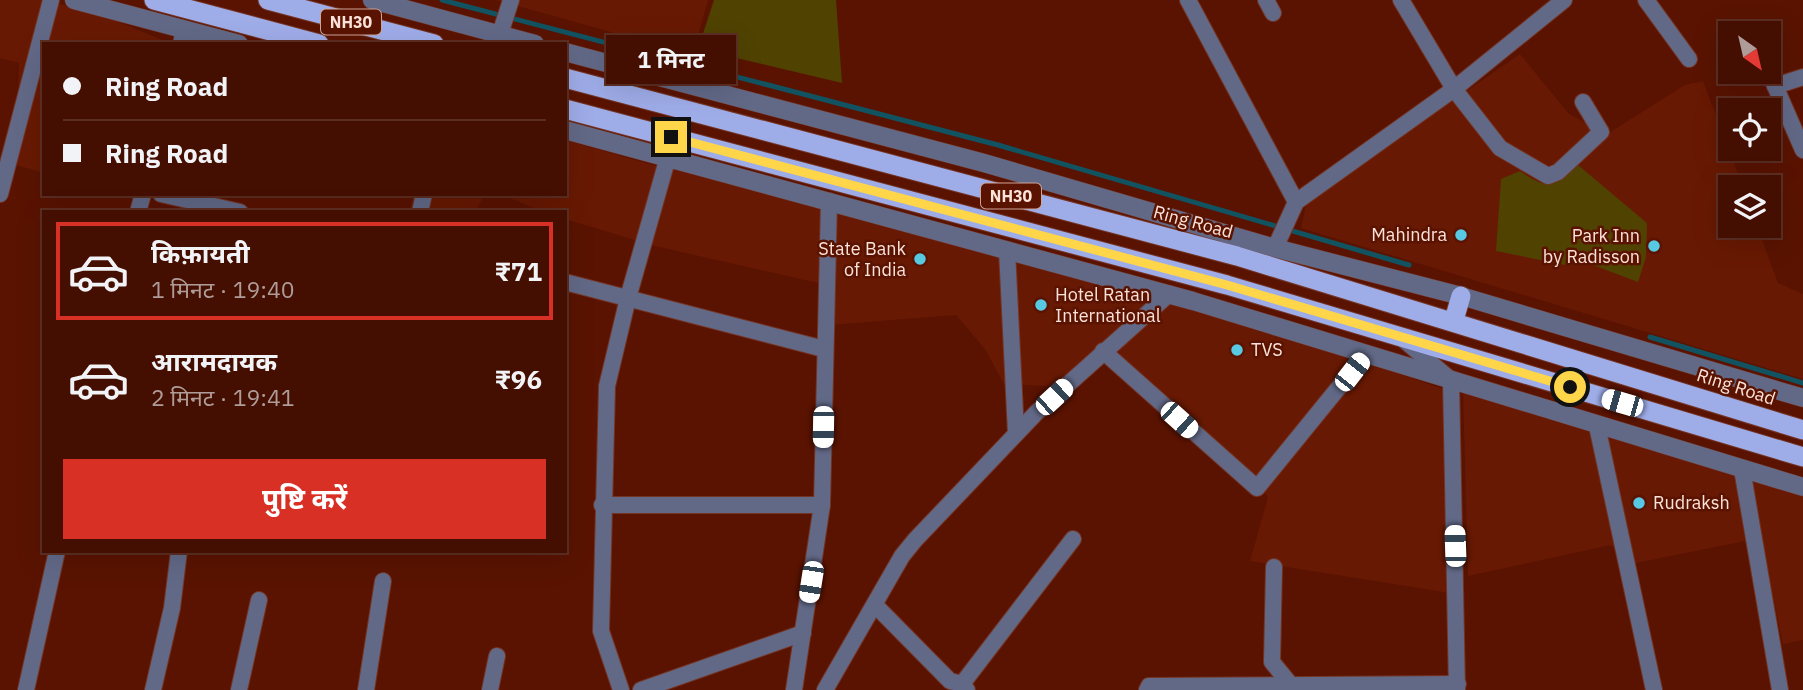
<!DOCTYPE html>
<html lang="hi">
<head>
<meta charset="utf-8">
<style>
	:root { --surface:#440e01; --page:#4e1c10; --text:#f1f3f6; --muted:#af9c99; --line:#5c2e23; --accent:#d93025 }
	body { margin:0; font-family:"IBM Plex Sans","Noto Sans Devanagari",sans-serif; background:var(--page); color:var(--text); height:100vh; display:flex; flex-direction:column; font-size:26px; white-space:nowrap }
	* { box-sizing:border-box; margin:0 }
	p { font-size:23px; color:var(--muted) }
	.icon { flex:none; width:38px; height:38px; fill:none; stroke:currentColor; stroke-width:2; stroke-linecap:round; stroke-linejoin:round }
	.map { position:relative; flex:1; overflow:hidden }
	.drawer { position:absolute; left:42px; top:210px; width:525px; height:343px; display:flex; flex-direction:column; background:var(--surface); border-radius:0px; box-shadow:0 7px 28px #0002,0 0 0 2px var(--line) }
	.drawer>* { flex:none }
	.banner { position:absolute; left:42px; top:42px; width:525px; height:154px; border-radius:0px; box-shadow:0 7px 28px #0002,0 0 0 2px var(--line); display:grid; align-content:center; height:154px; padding:0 21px; background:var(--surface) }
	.needle { width:46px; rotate:146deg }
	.fabs { position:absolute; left:1718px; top:21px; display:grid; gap:14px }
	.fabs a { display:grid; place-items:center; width:63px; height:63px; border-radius:0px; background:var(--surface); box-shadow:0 7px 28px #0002,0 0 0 2px var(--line); font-size:35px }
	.end { position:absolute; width:32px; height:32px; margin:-16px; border:9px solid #ffd54a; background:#111; box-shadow:0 0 0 4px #111 }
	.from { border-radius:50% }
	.bubble { position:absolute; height:49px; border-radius:0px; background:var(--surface); box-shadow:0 7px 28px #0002,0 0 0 2px var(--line); font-size:23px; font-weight:700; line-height:49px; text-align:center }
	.car { position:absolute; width:21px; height:42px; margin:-21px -10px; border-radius:9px; box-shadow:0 0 5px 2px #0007; background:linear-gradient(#fff 24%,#345 0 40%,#fff 0 76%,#345 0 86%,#fff 0) }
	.banner b { display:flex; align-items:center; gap:24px; height:66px; font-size:26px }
	.banner b+b { border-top:2px solid var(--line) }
	.banner i { width:18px; height:18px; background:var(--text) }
	ul { padding:12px 0 0; list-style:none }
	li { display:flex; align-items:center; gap:21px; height:98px; margin:0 14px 10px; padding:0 7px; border:4px solid transparent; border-radius:0px }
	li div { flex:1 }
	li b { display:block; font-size:26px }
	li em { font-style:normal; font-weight:700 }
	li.on { border-color:var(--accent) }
	li>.icon { width:63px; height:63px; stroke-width:1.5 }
	.cta { display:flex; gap:14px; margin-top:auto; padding:14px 21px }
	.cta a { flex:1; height:80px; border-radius:0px; background:var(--accent); color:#fff; font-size:28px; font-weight:700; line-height:80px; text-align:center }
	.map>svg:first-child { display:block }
</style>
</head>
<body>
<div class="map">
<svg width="1803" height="690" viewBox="0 0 1803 690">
	<rect width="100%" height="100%" fill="#5a1301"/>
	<!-- built -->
	<g fill="#681903">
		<polygon points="0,0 45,0 102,15 172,44 44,44 44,173 16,165 19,63 0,58"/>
		<polygon points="496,0 708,0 693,55"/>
		<polygon points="1520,54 1569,114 1607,134 1685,85 1703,81 1743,187 1731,187 1731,226 1757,226 1778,283 1803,294 1803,379 1301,228 1307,202"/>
		<polygon points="565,140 656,166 690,171 821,209 818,283 655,246 565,219 565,212 544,212 500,194 565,194"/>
		<polygon points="414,194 485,194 475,212 409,212"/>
		<polygon points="836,209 1291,337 1449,391 1450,593 1250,561 1268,497 1254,478 1115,350 1051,386 1004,384 985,349 956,315 829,325"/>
		<polygon points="1463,389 1736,476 1745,541 1631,564 1611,545 1468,576"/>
		<polygon points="1748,477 1803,493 1803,640 1783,644"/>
	</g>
	<!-- green -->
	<g fill="#504200">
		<polygon points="714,0 836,0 842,83 698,49"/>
		<path d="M1578,165L1647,223L1646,257L1638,282L1569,256L1565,265L1496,251L1501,179L1520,171C1549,191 1552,187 1578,165Z"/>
	</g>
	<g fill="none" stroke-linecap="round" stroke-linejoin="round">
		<!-- stream -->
		<g stroke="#125361" stroke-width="5">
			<polyline points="442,0 998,145 1409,265"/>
			<polyline points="1650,337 1803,383"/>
		</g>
		<!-- minor casing -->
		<g stroke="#743424" stroke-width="18">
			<g id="minor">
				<polyline points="1188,0 1296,202"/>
				<polyline points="1266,0 1273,13"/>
				<polyline points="1401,0 1454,89 1500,148 1548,176 1558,172 1601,132 1583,102"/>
				<polyline points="1646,0 1689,59"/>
				<polyline points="500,34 511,0"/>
				<polyline points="181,44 184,29"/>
				<polyline points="1769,72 1803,150"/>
				<polyline points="1775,86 1803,77"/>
				<polyline points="0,194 51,0"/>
				<polyline points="161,194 240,212"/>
				<polyline points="138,212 143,194"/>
				<polyline points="420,212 424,194"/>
				<polyline points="1275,248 1296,202 1454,89 1564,0"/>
				<polyline points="1007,250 1016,433"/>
				<polyline points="565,282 824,349"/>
				<polyline points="1404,340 1451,380 1457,690"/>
				<polyline points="1103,351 1257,488 1366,354"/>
				<polyline points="1597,426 1654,690"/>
				<polyline points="1742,469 1780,690"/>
				<polyline points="602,505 822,505"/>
				<polyline points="1274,567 1272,662 1295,690"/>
				<polyline points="875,605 950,681 962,684 967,690"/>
				<polyline points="962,684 1073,539"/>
				<polyline points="26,690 57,551"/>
				<polyline points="153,690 172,608 179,551"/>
				<polyline points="239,690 259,600"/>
				<polyline points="366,690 383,581"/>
				<polyline points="490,690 497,656"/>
				<polyline points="621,690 601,631 607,386 628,298 668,157"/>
				<polyline points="641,690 803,633"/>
				<polyline points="794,690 822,505 829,201"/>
				<polyline points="825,690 902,556 915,540 1037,412 1169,294"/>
				<polyline points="1147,690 1149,686 1458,684"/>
			</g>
		</g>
		<!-- tertiary casing -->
		<g stroke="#743424" stroke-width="19">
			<g id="tertiary">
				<polyline points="74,0 239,44"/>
				<polyline points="372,0 535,44"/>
				<polyline points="565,52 984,163 1275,248 1461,296 1803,398"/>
				<polyline points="565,130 1193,301 1803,487"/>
			</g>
		</g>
		<!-- trunk casing -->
		<g stroke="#743424" stroke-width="21">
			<g id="trunk">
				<polyline points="154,0 319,44"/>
				<polyline points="268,0 434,44"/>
				<polyline points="565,78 1237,256 1803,430"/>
				<polyline points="565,109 1227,285 1803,457"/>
				<polyline points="1454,320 1461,296"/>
			</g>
		</g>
		<!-- minor -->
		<use href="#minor" stroke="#626987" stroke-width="16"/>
		<!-- tertiary -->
		<use href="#tertiary" stroke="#626987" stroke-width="18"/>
		<!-- trunk -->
		<use href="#trunk" stroke="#9eace8" stroke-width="19"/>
	</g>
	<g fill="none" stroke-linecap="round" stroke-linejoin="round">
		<!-- route -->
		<polyline stroke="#ffd54a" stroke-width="9" points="671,137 1227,285 1570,387"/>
	</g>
	<!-- markers -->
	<g fill="#58c9e3" stroke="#5a1301" stroke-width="2.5">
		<circle cx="1461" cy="235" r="7"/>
		<circle cx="1654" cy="246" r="7"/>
		<circle cx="920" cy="259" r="7"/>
		<circle cx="1041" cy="305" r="7"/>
		<circle cx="1237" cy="350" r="7"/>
		<circle cx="1639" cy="503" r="7"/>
	</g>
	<g text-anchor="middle" stroke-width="5" stroke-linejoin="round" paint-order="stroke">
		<!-- shield labels -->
		<g fill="#5a1301" stroke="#cca499" stroke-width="2">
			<rect x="321" y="9.5" width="60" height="25" rx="5"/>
			<rect x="981" y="183.5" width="60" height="25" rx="5"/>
		</g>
		<g font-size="16" font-weight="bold" fill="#fde2da">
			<text x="351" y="28">NH30</text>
			<text x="1011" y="202">NH30</text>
		</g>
		<!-- street labels -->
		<g font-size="18" fill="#fde2da" stroke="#5a1301">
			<text transform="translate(1193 222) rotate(15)" y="6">Ring Road</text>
			<text transform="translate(1736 387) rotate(18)" y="6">Ring Road</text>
		</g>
		<!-- poi labels -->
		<g font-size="18" fill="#fde2da" stroke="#5a1301" text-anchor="end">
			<text x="1447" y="241">Mahindra</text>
			<text x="1640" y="242">Park Inn<tspan x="1640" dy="21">by Radisson</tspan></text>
			<text x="906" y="255">State Bank<tspan x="906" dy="21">of India</tspan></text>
			<text x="1055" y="301" text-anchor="start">Hotel Ratan<tspan x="1055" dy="21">International</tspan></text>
			<text x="1251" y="356" text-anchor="start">TVS</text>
			<text x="1653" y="509" text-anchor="start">Rudraksh</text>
		</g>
	</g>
</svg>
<div class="fabs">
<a><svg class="needle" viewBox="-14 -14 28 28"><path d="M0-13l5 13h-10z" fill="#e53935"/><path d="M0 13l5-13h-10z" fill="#af9c99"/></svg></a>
<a><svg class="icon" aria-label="locate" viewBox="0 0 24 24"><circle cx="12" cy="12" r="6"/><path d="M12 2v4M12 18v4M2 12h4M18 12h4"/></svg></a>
<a><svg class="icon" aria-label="layers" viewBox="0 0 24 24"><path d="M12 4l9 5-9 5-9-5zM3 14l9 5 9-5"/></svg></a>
</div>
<i class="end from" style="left:1570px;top:387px"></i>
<i class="end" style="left:671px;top:137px"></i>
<div class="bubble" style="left:606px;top:35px;width:130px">1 मिनट</div>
<i class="car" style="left:1352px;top:372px;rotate:38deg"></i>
<i class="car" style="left:1054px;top:397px;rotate:47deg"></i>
<i class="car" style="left:1622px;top:403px;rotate:286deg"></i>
<i class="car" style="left:1179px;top:420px;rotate:132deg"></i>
<i class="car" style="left:823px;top:427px;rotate:181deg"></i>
<i class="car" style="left:1455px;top:546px;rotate:358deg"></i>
<i class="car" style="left:811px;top:582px;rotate:189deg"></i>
<div class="banner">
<b><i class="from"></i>Ring Road</b>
<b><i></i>Ring Road</b>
</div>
<section class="drawer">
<ul>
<li class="on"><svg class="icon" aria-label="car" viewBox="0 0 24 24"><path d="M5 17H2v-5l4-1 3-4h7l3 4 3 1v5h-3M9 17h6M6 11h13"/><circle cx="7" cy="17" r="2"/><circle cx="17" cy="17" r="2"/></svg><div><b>किफ़ायती</b><p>1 मिनट · 19:40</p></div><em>₹71</em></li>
<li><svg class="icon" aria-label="car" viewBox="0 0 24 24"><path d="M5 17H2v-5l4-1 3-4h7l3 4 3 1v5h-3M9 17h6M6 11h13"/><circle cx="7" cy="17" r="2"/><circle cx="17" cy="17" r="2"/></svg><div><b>आरामदायक</b><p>2 मिनट · 19:41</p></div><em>₹96</em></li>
</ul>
<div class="cta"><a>पुष्टि करें</a></div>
</section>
</div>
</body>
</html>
